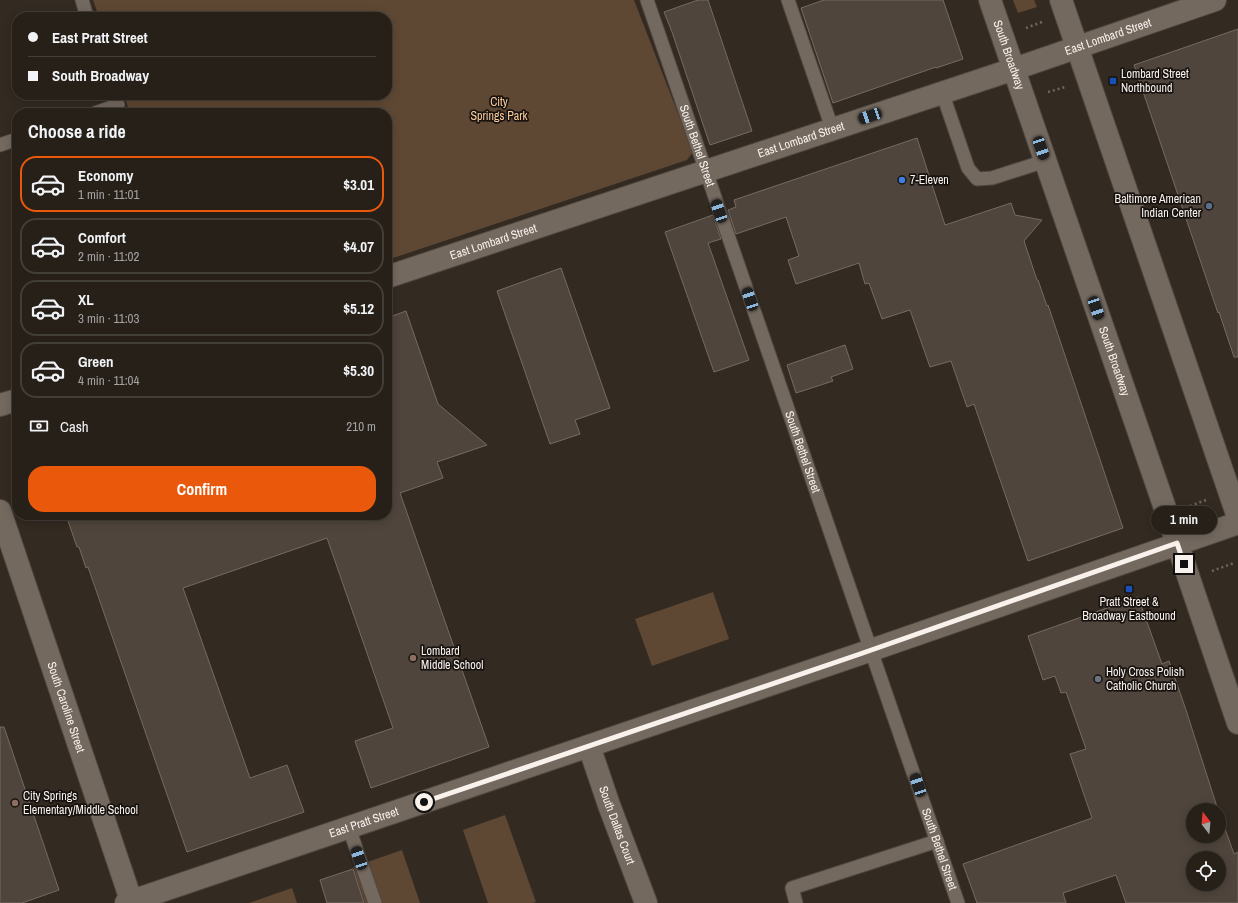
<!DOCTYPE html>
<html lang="en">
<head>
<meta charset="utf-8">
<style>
	:root { --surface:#262019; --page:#322d26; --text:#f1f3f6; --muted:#a4a3a2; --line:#423e38; --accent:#ea580c }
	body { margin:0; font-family:"Archivo Narrow",sans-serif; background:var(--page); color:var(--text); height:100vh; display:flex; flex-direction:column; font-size:15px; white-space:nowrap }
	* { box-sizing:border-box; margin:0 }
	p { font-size:13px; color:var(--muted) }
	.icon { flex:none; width:22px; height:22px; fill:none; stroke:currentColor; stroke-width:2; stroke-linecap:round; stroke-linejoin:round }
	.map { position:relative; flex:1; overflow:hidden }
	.side { position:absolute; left:12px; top:108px; width:380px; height:412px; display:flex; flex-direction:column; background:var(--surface); border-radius:16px; box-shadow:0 2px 10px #0003,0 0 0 1px var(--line) }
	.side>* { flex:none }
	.guide { position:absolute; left:12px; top:12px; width:380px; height:88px; border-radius:16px; box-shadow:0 2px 10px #0003,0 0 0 1px var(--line); display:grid; align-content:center; height:88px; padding:0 16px; background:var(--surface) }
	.needle { width:26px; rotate:344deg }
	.fabs { position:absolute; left:1186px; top:803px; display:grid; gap:8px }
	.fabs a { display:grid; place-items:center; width:40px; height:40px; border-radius:50%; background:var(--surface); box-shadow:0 2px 10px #0003,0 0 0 1px var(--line); font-size:20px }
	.end { position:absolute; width:18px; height:18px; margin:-9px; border:5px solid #f8f1ec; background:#111; box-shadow:0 0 0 2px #111 }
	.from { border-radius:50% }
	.bubble { position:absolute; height:28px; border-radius:14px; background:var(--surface); box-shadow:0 2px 10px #0003,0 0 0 1px var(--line); font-size:13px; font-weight:700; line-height:28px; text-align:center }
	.car { position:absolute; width:12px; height:24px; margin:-12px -6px; border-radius:5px; box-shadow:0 0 3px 1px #0007; background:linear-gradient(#222 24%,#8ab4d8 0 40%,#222 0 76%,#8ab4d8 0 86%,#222 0) }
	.guide b { display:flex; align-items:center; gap:14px; height:38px; font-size:15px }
	.guide b+b { border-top:1px solid var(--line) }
	.guide i { width:10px; height:10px; background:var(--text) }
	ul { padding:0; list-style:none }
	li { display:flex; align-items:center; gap:12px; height:56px; margin:0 8px 6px; padding:0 8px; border:2px solid var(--line); border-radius:16px }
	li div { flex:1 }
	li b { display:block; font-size:15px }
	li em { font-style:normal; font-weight:700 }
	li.on { border-color:var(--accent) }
	li>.icon { width:36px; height:36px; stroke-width:1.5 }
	h2 { padding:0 16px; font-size:18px; line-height:48px }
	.pay { display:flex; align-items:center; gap:10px; height:44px; padding:0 16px; font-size:15px }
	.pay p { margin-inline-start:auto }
	.button { display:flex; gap:8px; margin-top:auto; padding:8px 16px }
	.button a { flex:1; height:46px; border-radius:16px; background:var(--accent); color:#fff; font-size:16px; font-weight:700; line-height:46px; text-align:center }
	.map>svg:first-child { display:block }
</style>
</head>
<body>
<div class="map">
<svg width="1238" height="903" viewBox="0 0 1238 903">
	<rect width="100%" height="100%" fill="#332a21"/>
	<!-- green -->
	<g fill="#5e4833">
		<polygon points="93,0 634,0 693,152 687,160 387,260 387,113 130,113 124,95 387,95 387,17 99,17"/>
		<polygon points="1013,0 1034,0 1037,7 1018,13"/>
		<polygon points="713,592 729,639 652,666 635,619"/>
		<polygon points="505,815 536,902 532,903 488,903 463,830"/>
		<polygon points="402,850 420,903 365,903 353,867"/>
		<polygon points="292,888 297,903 249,903"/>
	</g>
	<!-- building -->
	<g fill="#4f453c" stroke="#756b61" fill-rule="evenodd">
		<polygon points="698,0 708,0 752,131 710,145 672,32 664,12"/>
		<polygon points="824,0 943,0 963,59 936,68 936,67 833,103 801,8"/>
		<polygon points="1238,29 1238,357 1234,357 1219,312 1218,313 1134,65"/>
		<polygon points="917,138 945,225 1011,203 1015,215 1042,220 1024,241 1037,280 1038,280 1047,306 1048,305 1123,528 1028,561 974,404 967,407 951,361 930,367 910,310 882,319 869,283 865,284 859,263 796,284 788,260 799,256 786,217 736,234 728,210 736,207 734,200"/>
		<polygon points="713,215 721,239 708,243 749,360 714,372 665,232"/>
		<polygon points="561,268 610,408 575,420 580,434 550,444 497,291"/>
		<polygon points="406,311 438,404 487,445 437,462 443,478 400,493 489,747 371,788 355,741 393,728 327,538 183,588 250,778 287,765 304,812 187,852 88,567 86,568 79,547 77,547 66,515 387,515 387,318"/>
		<polygon points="845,345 853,369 831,377 833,381 796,393 787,365"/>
		<path d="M1138,597L1162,664L1169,661L1186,710L1218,810H1193V836H1219V812L1234,854L1238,852V903H1126L1116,875L1063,893L1066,903H977L963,864L1092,818L1070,754L1086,749L1066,692L1061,693L1055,676L1043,680L1028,636ZM1193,858H1219V884H1193Z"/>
		<polygon points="0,727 4,727 59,890 22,903 0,903"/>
		<polygon points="353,869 364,903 327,903 320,880"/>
	</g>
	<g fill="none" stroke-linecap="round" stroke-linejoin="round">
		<!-- lane casing -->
		<g stroke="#504841" stroke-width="15">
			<g id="lane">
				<polyline points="82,0 87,17"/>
				<path id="s1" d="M647,0L958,903"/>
				<polyline points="788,0 832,128"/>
				<polyline points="942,92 968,168 977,179 992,178 1045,161"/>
				<polyline points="95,113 118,105"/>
				<polyline points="0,145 17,139"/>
				<polyline points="349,828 375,903"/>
				<polyline points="796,903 792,888 937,841"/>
			</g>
		</g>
		<!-- street casing -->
		<g stroke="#504841" stroke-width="24">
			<g id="street">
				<path id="s2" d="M589,746L609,805L646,903"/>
			</g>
		</g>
		<!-- secondary casing -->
		<g stroke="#504841" stroke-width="24">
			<g id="secondary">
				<path id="s3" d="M990,0L1177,543L1238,723"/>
				<polyline points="1061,0 1238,517"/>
				<path id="s4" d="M387,277L1014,69L1215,0"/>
				<polyline points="0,405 17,400"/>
				<path id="s5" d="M0,511L132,903"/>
				<path id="s6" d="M126,903L860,654L1238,523"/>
			</g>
		</g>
		<!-- path -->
		<g stroke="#706860" stroke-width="2.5" stroke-dasharray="2 3" stroke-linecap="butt">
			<polyline points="1026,28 1042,22"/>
			<polyline points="1048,92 1065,87"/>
			<polyline points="1190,506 1206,500"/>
			<polyline points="1212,571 1234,563"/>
		</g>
		<!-- lane -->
		<use href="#lane" stroke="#74695f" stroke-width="13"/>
		<!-- street -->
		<use href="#street" stroke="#74695f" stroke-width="22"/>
		<!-- secondary -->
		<use href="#secondary" stroke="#74695f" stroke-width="22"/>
	</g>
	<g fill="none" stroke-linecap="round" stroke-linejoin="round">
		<!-- route -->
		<polyline stroke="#f8f1ec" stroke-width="5" points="424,802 860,654 1177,543 1184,564"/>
	</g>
	<!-- markers -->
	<g fill="#1a4fb4" stroke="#181310" stroke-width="1.5">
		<rect x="1109" y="77" width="8" height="8" rx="2"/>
		<rect x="1125" y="585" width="8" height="8" rx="2"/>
	</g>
	<circle fill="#3f7fe0" stroke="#181310" stroke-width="1.5" cx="902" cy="180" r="4"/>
	<circle fill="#5c6f8a" stroke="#181310" stroke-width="1.5" cx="1209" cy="206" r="4"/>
	<g fill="#8d6e63" stroke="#181310" stroke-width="1.5">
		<circle cx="413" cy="658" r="4"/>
		<circle cx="15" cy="803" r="4"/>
	</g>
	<circle fill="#6b7280" stroke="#181310" stroke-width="1.5" cx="1098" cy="679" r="4"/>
	<g text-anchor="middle" stroke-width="3.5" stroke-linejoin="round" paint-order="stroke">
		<!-- street labels -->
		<g font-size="12" fill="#f8f1ec" stroke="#181310">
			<text dy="4" stroke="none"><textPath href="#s4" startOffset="760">East Lombard Street</textPath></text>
			<text dy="4" stroke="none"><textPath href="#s3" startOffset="58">South Broadway</textPath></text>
			<text dy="4" stroke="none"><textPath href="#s4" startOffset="436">East Lombard Street</textPath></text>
			<text dy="4" stroke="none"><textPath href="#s1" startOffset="154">South Bethel Street</textPath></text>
			<text dy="4" stroke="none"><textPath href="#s4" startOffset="112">East Lombard Street</textPath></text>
			<text dy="4" stroke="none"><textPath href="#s3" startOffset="382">South Broadway</textPath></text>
			<text dy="4" stroke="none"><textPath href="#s1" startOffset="478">South Bethel Street</textPath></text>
			<text dy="4" stroke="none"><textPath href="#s5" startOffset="207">South Caroline Street</textPath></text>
			<text dy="4" stroke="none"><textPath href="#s6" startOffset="251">East Pratt Street</textPath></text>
			<text dy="4" stroke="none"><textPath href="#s2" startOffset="84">South Dallas Court</textPath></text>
			<text dy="4" stroke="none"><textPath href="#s1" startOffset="898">South Bethel Street</textPath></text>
		</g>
		<!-- poi labels -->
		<g font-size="12" fill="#f8f1ec" stroke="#181310" text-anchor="start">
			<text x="1121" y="78">Lombard Street<tspan x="1121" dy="14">Northbound</tspan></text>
			<text x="910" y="184">7-Eleven</text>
			<text x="1201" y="203" text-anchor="end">Baltimore American<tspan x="1201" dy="14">Indian Center</tspan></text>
			<text x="1129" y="606" text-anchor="middle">Pratt Street &amp;<tspan x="1129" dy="14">Broadway Eastbound</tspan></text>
			<text x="421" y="655">Lombard<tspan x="421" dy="14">Middle School</tspan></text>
			<text x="1106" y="676">Holy Cross Polish<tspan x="1106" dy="14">Catholic Church</tspan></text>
			<text x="23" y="800">City Springs<tspan x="23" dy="14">Elementary/Middle School</tspan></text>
		</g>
		<!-- park labels -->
		<g font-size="12" fill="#fdcc9d" stroke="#181310">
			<text x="499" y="106">City<tspan x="499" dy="14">Springs Park</tspan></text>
		</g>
	</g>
</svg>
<div class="fabs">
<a><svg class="needle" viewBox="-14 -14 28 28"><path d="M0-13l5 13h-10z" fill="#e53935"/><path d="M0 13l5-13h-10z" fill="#a4a3a2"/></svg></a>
<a><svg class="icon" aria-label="locate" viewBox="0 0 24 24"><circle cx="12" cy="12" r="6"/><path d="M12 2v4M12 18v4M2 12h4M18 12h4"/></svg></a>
</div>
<i class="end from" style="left:424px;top:802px"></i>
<i class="end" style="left:1184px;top:564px"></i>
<div class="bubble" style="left:1151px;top:506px;width:66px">1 min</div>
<i class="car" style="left:870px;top:116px;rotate:252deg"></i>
<i class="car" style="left:1041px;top:148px;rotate:161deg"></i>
<i class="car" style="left:719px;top:211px;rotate:341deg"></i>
<i class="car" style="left:750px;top:299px;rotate:341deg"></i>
<i class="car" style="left:1096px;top:308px;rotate:161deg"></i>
<i class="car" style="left:918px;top:785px;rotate:341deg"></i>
<i class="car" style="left:359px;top:858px;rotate:341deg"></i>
<div class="guide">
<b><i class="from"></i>East Pratt Street</b>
<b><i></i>South Broadway</b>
</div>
<section class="side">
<h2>Choose a ride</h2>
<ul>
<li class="on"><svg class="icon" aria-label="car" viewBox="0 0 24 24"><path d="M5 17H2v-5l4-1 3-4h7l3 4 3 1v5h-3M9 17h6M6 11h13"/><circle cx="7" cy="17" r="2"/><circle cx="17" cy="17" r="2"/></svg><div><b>Economy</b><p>1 min · 11:01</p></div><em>$3.01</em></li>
<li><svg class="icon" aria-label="car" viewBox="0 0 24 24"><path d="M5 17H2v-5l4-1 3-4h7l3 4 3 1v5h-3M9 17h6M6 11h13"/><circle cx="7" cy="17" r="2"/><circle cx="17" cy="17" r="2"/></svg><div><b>Comfort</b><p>2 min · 11:02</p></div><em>$4.07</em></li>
<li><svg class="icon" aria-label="car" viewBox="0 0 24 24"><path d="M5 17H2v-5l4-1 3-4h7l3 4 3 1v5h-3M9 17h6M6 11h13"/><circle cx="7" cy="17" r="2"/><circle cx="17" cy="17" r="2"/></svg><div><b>XL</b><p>3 min · 11:03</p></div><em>$5.12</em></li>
<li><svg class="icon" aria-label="car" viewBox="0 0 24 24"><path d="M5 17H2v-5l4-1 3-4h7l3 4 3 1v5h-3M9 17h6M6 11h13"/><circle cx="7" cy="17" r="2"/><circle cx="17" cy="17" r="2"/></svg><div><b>Green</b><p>4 min · 11:04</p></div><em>$5.30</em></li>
</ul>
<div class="pay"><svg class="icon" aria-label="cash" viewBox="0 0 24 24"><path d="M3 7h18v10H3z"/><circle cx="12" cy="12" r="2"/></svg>Cash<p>210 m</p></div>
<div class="button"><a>Confirm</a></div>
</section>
</div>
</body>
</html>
